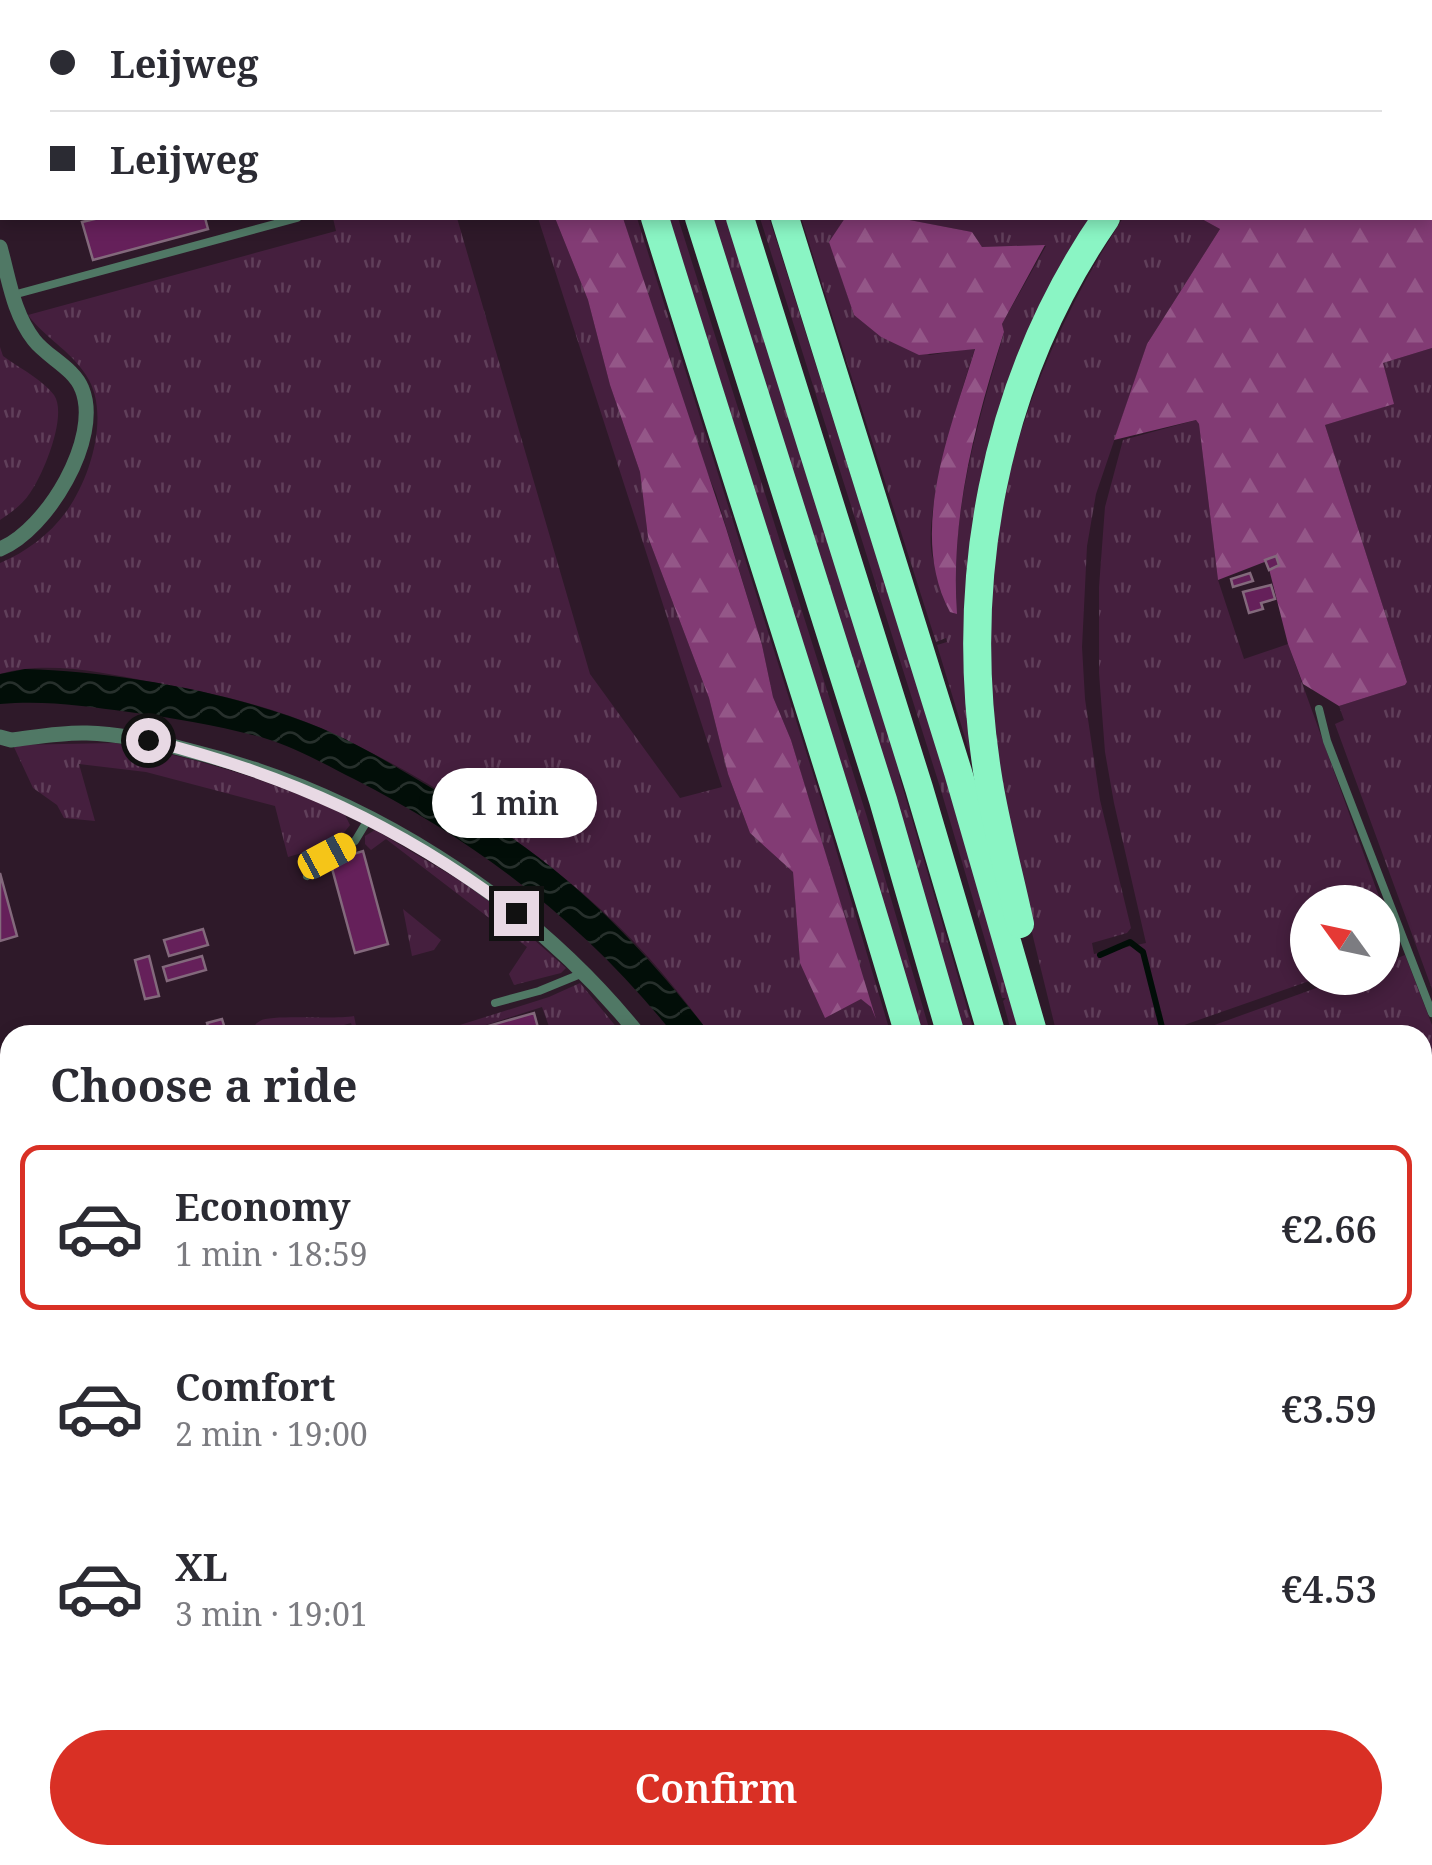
<!DOCTYPE html>
<html lang="en">
<head>
<meta charset="utf-8">
<style>
	:root { --surface:#fff; --page:#f7f7f7; --text:#2b2b33; --muted:#7c7c81; --line:#e1e1e2; --accent:#d93025 }
	body { margin:0; font-family:"Noto Serif",serif; background:var(--page); color:var(--text); height:100vh; display:flex; flex-direction:column; font-size:38px; white-space:nowrap }
	* { box-sizing:border-box; margin:0 }
	p { font-size:32px; color:var(--muted) }
	.icon { flex:none; width:55px; height:55px; fill:none; stroke:currentColor; stroke-width:2; stroke-linecap:round; stroke-linejoin:round }
	.map { position:relative; flex:1; overflow:hidden }
	.drawer { position:absolute; left:0px; top:1025px; width:1432px; height:840px; display:flex; flex-direction:column; background:var(--surface); border-radius:30px 30px 0 0; box-shadow:0 5px 15px #0003 }
	.drawer>* { flex:none }
	.banner { position:absolute; left:0px; top:0px; width:1432px; height:220px; box-shadow:0 5px 15px #0003; display:grid; align-content:center; height:220px; padding:0 50px; background:var(--surface) }
	.needle { width:65px; rotate:303deg }
	.fabs { position:absolute; left:1290px; top:885px; display:grid; gap:20px }
	.fabs a { display:grid; place-items:center; width:110px; height:110px; border-radius:50%; background:var(--surface); box-shadow:0 5px 15px #0003; font-size:50px }
	.end { position:absolute; width:45px; height:45px; margin:-22px; border:12px solid #e8d9e4; background:#111; box-shadow:0 0 0 5px #111 }
	.from { border-radius:50% }
	.bubble { position:absolute; height:70px; border-radius:35px; background:var(--surface); box-shadow:0 5px 15px #0003; font-size:32px; font-weight:600; line-height:70px; text-align:center }
	.car { position:absolute; width:30px; height:60px; margin:-30px -15px; border-radius:12px; box-shadow:0 0 8px 2px #0007; background:linear-gradient(#f5c518 24%,#345 0 40%,#f5c518 0 76%,#345 0 86%,#f5c518 0) }
	.banner b { display:flex; align-items:center; gap:35px; height:95px; font-size:38px }
	.banner b+b { border-top:2px solid var(--line) }
	.banner i { width:25px; height:25px; background:var(--text) }
	ul { padding:0; list-style:none }
	li { display:flex; align-items:center; gap:30px; height:165px; margin:0 20px 15px; padding:0 30px; border:5px solid transparent; border-radius:20px }
	li div { flex:1 }
	li b { display:block; font-size:38px }
	li em { font-style:normal; font-weight:600 }
	li.on { border-color:var(--accent) }
	li>.icon { width:90px; height:90px; stroke-width:1.5 }
	h2 { padding:0 50px; font-size:45px; line-height:120px }
	.action { display:flex; gap:20px; margin-top:auto; padding:20px 50px }
	.action a { flex:1; height:115px; border-radius:60px; background:var(--accent); color:#fff; font-size:40px; font-weight:600; line-height:115px; text-align:center }
	.map>svg:first-child { display:block }
</style>
</head>
<body>
<div class="map">
<svg width="1432" height="1865" viewBox="0 0 1432 1865">
	<defs>
		<pattern id="grass-tufts" width="24" height="20" patternUnits="userSpaceOnUse" patternTransform="scale(2.5)"><rect width="24" height="20" fill="#451f3e"/><path d="M3 7l-1-3M5 7V3M7 7l1-3M15 17l-1-3M17 17v-4M19 17l1-3" fill="none" stroke="#603f5a"/></pattern>
		<pattern id="forest-firs" width="22" height="20" patternUnits="userSpaceOnUse" patternTransform="scale(2.5)"><rect width="22" height="20" fill="#823b74"/><path d="M5 1l3.5 6h-7zM16 11l3.5 6h-7z" fill="#945788"/></pattern>
		<pattern id="water-waves" width="16" height="10" patternUnits="userSpaceOnUse" patternTransform="scale(2.5)"><rect width="16" height="10" fill="#020e08"/><path d="M0 5q4-4 8 0t8 0" fill="none" stroke="#27302c"/></pattern>
	</defs>
	<rect width="100%" height="100%" fill="#2e1929"/>
	<!-- grass -->
	<g fill="url(#grass-tufts)">
		<polygon points="274,0 488,0 488,2"/>
		<polygon points="742,0 1172,0 1171,2"/>
		<path d="M333,218H457L590,674L680,798L722,787L538,218H555L588,300L610,385L640,472L648,537L709,698L728,774L750,833L793,872L800,963L867,1002L872,1009L791,740L773,697L762,645L716,494L700,455L623,218H637L821,799L891,1035H711C691,1009 671,982 649,958C566,865 440,783 327,731C273,706 209,692 151,682C104,673 47,660 0,674V563C26,552 49,535 66,512C91,478 111,412 86,375C70,350 45,338 28,315L336,231Z"/>
		<polygon points="669,218 678,218 867,817 931,1035 922,1035 866,842"/>
		<polygon points="712,218 726,218 901,774 899,775 975,1035 965,1035 904,827"/>
		<polygon points="760,218 769,218 777,242 933,736 1021,1035 1012,1035 1003,1001 1006,998 1002,998 940,787"/>
		<path d="M801,218H845L830,242L854,315L881,337L930,355L975,348C960,396 923,508 932,555C937,576 948,595 956,613C950,517 977,424 1004,333L1002,324L1046,246L982,247L972,232L899,218H1099L1006,409L979,784L937,645L947,642L946,638L936,642Z"/>
		<path d="M1123,218H1200L1220,229L1147,344L1096,494L1087,546L1082,647L1085,699L1100,800L1131,928L1127,933L1092,943L1094,954L1146,943L1114,803L1105,752L1099,673V587L1105,507L1123,440L1196,420L1199,424L1218,580L1244,659L1288,644L1381,902H1308V978H1318L1170,1030L1171,1035H1057C1030,923 998,807 991,692C979,517 1030,362 1123,218Z"/>
		<path d="M0,347L3,356C18,367 43,380 54,395C68,415 43,475 30,493C22,505 12,512 0,520Z"/>
		<polygon points="1432,348 1432,989 1335,724 1344,720 1339,706 1405,685 1407,682 1325,425 1393,404 1383,363"/>
		<path d="M115,743C195,757 271,780 345,815L350,825L336,843L288,857L275,806L146,772L79,764L95,821L64,818L57,805L33,788L13,745Z"/>
		<polygon points="375,830 481,893 566,968 561,973 514,985 509,974 527,947 386,839 371,850 365,844 365,836"/>
		<polygon points="1382,906 1399,949 1383,955 1382,954"/>
		<polygon points="403,909 441,940 434,950 412,956"/>
		<polygon points="1405,955 1432,1025 1432,1147 1423,1150 1422,1035 1187,1035 1344,978 1382,978 1383,964"/>
		<polygon points="580,983 623,1035 552,1035 542,1007 455,1035 428,1035 549,997"/>
		<path d="M354,1016L358,1035H355L351,1023L307,1035H251C253,1029 254,1024 260,1021C271,1014 334,1020 354,1016Z"/>
		<polygon points="10,1530 10,1581 0,1585 0,1534"/>
		<polygon points="69,1855 115,1855 117,1865 44,1865"/>
		<polygon points="1197,1855 1278,1855 1279,1865 1198,1865"/>
	</g>
	<!-- forest -->
	<g fill="url(#forest-firs)">
		<polygon points="1260,0 1432,0 1432,348 1383,363 1394,404 1325,425 1407,682 1405,685 1339,706 1303,684 1288,644 1267,561 1218,580 1199,424 1196,420 1114,440 1147,344 1220,229 1200,218 1430,218 1430,2 1260,2"/>
		<polygon points="555,218 623,218 726,528 762,645 773,697 791,740 876,1019 871,1007 861,999 825,1018 800,963 793,872 750,833 728,774 709,698 648,537 640,472 610,385 588,300"/>
		<path d="M845,218H899L972,232L982,247L1045,245L1002,324L1004,332C975,423 950,518 957,614L950,612C907,532 951,429 975,349L919,355L881,337L854,315L829,242Z"/>
		<polygon points="753,1855 841,1855 815,1865 742,1865"/>
		<polygon points="976,1855 1022,1855 1025,1865 964,1865"/>
	</g>
	<!-- water -->
	<g fill="url(#water-waves)">
		<path d="M25,669C120,672 233,692 321,728C361,745 398,768 435,790C460,806 487,821 512,838C590,892 654,961 711,1035H674C587,925 479,843 354,779C326,765 295,747 264,738C220,726 174,718 129,712C85,706 45,700 0,704V674Z"/>
		<polygon points="671,1855 753,1855 742,1865 681,1865"/>
	</g>
	<g fill="none" stroke-linecap="round" stroke-linejoin="round">
		<!-- stream -->
		<g stroke="#020e08" stroke-width="6">
			<polyline points="1100,955 1130,942 1143,952 1164,1035"/>
			<polyline points="1288,1855 1288,1865"/>
		</g>
	</g>
	<!-- building -->
	<g fill="#65205a" stroke="#83697c" stroke-width="2.5">
		<polygon points="99,218 205,218 208,229 93,260 82,222"/>
		<polygon points="1276,556 1279,565 1269,570 1265,560"/>
		<polygon points="1250,573 1253,581 1233,587 1231,579"/>
		<polygon points="1271,585 1275,599 1261,603 1263,609 1249,613 1243,592"/>
		<polygon points="363,851 388,944 355,953 330,861"/>
		<polygon points="0,873 17,936 0,941"/>
		<polygon points="203,929 208,945 169,956 164,940"/>
		<polygon points="149,956 159,996 145,999 135,960"/>
		<polygon points="202,956 206,970 167,981 163,967"/>
		<polygon points="534,1013 540,1035 461,1035 460,1034"/>
		<polygon points="222,1019 227,1035 210,1035 207,1023"/>
		<polygon points="208,1028 210,1035 183,1035"/>
		<polygon points="10,1082 10,1129 0,1132 0,1085"/>
		<polygon points="10,1193 10,1237 0,1196"/>
		<polygon points="1430,1279 1432,1309 1422,1312 1422,1282"/>
		<polygon points="0,1368 10,1400 10,1438 0,1440"/>
		<polygon points="3,1481 5,1488 10,1487 10,1516 5,1517 7,1524 0,1526 0,1482"/>
		<polygon points="10,1632 10,1666 1,1634"/>
		<polygon points="1432,1809 1432,1836 1422,1839 1422,1815"/>
		<polygon points="135,1855 170,1855 173,1865 138,1865"/>
		<polygon points="194,1855 373,1855 337,1865 183,1865 181,1859"/>
		<polygon points="423,1855 498,1855 508,1865 408,1865"/>
		<polygon points="524,1855 632,1855 635,1865 527,1865"/>
	</g>
	<g fill="none" stroke-linecap="round" stroke-linejoin="round">
		<!-- lane -->
		<g stroke="#507865" stroke-width="8">
			<polyline points="0,91 2,90"/>
			<polyline points="13,295 297,218"/>
			<polyline points="1319,709 1327,741 1432,1013"/>
			<polyline points="307,876 314,860 355,841 369,818"/>
			<polyline points="495,1003 539,991 583,973"/>
			<polyline points="1422,1180 1432,1178"/>
			<polyline points="1422,1228 1432,1227"/>
			<polyline points="1422,1323 1432,1319"/>
			<polyline points="1422,1416 1432,1442"/>
			<polyline points="1422,1536 1427,1546 1432,1544"/>
			<polyline points="1422,1585 1432,1581"/>
			<polyline points="0,1615 10,1611"/>
			<polyline points="635,1855 638,1865"/>
			<polyline points="3,1865 29,1855"/>
		</g>
		<!-- street -->
		<g stroke="#507865" stroke-width="15">
			<path d="M0,247C9,279 13,313 34,340C47,357 74,368 82,389C102,438 47,530 0,549"/>
			<path d="M0,737L11,740C36,737 62,732 87,733C122,734 157,742 191,751C363,793 528,897 639,1035"/>
			<polyline points="885,1855 887,1865"/>
			<polyline points="1320,1855 1320,1865"/>
		</g>
		<!-- secondary -->
		<g stroke="#68ab8b" stroke-width="20">
			<polyline points="1422,1658 1432,1655"/>
			<polyline points="898,1865 923,1855"/>
		</g>
		<!-- highway -->
		<g stroke="#8af5c4" stroke-width="28">
			<polyline points="587,0 588,2"/>
			<polyline points="630,0 631,2"/>
			<polyline points="671,0 671,2"/>
			<polyline points="720,0 722,2"/>
			<polyline points="1177,2 1178,0"/>
			<polyline points="1212,2 1212,0"/>
			<path d="M655,218C739,490 829,761 909,1035"/>
			<polyline points="699,218 883,800 951,1035"/>
			<polyline points="740,218 919,788 992,1035"/>
			<polyline points="785,218 958,772 1034,1035"/>
			<path d="M1020,924C1010,877 997,830 989,783C956,587 992,383 1106,218"/>
			<polyline points="1061,1855 1062,1865"/>
			<polyline points="1101,1855 1102,1865"/>
			<polyline points="1137,1855 1138,1865"/>
			<polyline points="1178,1855 1179,1865"/>
		</g>
	</g>
	<g fill="none" stroke-linecap="round" stroke-linejoin="round">
		<!-- route -->
		<path stroke="#e8d9e4" stroke-width="12" d="M148,740C287,774 401,826 516,913"/>
	</g>
</svg>
<div class="fabs">
<a><svg class="needle" viewBox="-14 -14 28 28"><path d="M0-13l5 13h-10z" fill="#e53935"/><path d="M0 13l5-13h-10z" fill="#7c7c81"/></svg></a>
</div>
<i class="end from" style="left:148px;top:740px"></i>
<i class="end" style="left:516px;top:913px"></i>
<div class="bubble" style="left:432px;top:768px;width:165px">1 min</div>
<i class="car" style="left:327px;top:856px;rotate:62deg"></i>
<div class="banner">
<b><i class="from"></i>Leijweg</b>
<b><i></i>Leijweg</b>
</div>
<section class="drawer">
<h2>Choose a ride</h2>
<ul>
<li class="on"><svg class="icon" aria-label="car" viewBox="0 0 24 24"><path d="M5 17H2v-5l4-1 3-4h7l3 4 3 1v5h-3M9 17h6M6 11h13"/><circle cx="7" cy="17" r="2"/><circle cx="17" cy="17" r="2"/></svg><div><b>Economy</b><p>1 min · 18:59</p></div><em>€2.66</em></li>
<li><svg class="icon" aria-label="car" viewBox="0 0 24 24"><path d="M5 17H2v-5l4-1 3-4h7l3 4 3 1v5h-3M9 17h6M6 11h13"/><circle cx="7" cy="17" r="2"/><circle cx="17" cy="17" r="2"/></svg><div><b>Comfort</b><p>2 min · 19:00</p></div><em>€3.59</em></li>
<li><svg class="icon" aria-label="car" viewBox="0 0 24 24"><path d="M5 17H2v-5l4-1 3-4h7l3 4 3 1v5h-3M9 17h6M6 11h13"/><circle cx="7" cy="17" r="2"/><circle cx="17" cy="17" r="2"/></svg><div><b>XL</b><p>3 min · 19:01</p></div><em>€4.53</em></li>
</ul>
<div class="action"><a>Confirm</a></div>
</section>
</div>
</body>
</html>
